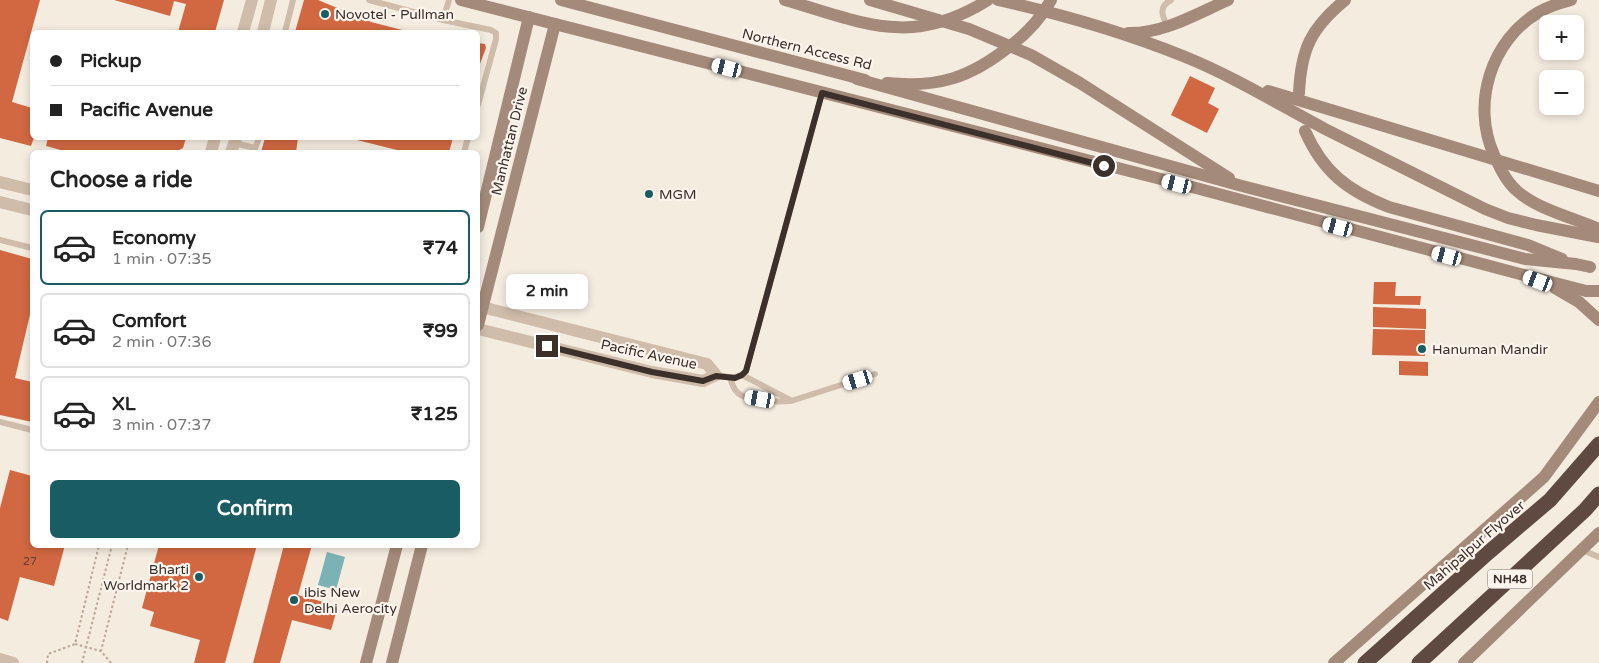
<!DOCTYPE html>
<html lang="en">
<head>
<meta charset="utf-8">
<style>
	:root { --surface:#fff; --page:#f6f6f6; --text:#222; --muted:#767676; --line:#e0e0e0; --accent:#1a5c63 }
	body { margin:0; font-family:"Varela Round",sans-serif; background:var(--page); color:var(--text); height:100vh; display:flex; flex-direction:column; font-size:19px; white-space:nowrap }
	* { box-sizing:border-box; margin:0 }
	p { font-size:16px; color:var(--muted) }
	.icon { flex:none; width:28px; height:28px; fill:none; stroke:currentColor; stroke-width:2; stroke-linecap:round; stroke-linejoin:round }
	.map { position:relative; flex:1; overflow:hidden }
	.side { position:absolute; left:30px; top:150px; width:450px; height:398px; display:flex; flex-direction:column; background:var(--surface); border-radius:8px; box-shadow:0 2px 8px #0003 }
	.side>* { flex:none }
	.hud { position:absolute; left:30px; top:30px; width:450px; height:110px; border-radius:8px; box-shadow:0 2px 8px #0003; display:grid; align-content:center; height:110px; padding:0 20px; background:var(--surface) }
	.tools { position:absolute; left:1539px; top:15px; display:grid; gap:10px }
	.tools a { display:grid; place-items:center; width:45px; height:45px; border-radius:8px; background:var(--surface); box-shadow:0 2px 8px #0003; font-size:25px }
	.end { position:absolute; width:22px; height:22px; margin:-11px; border:6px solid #3c302a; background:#fff; box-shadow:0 0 0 2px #fff }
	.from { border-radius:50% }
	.bubble { position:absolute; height:35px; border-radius:8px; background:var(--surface); box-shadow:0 2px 8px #0003; font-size:16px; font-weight:700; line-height:35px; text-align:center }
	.car { position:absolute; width:15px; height:30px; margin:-15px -8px; border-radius:6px; box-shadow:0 0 4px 1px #0007; background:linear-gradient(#fff 24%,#345 0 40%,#fff 0 76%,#345 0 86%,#fff 0) }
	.hud b { display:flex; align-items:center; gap:18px; height:48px; font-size:19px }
	.hud b+b { border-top:1px solid var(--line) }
	.hud i { width:12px; height:12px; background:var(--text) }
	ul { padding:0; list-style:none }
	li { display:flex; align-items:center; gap:15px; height:75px; margin:0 10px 8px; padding:0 10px; border:2px solid var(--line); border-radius:8px }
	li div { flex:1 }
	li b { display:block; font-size:19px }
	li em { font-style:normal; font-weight:700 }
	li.active { border-color:var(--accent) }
	li>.icon { width:45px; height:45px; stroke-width:1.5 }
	h2 { padding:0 20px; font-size:22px; line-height:60px }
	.action { display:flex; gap:10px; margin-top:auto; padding:10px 20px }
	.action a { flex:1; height:58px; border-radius:8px; background:var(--accent); color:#fff; font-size:20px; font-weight:700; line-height:58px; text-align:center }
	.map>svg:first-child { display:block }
</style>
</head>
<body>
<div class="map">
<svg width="1599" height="663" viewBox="0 0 1599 663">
	<rect width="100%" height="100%" fill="#f5ece0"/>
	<!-- water -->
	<polygon fill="#7bb2b6" points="327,552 345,557 336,590 318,585"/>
	<!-- building -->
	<g fill="#d16842">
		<polygon points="0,0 40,0 12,102 32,108 34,138 31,146 0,138"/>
		<polygon points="114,0 224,0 215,32 178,32 186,4 174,1 170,16"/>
		<polygon points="304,0 318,0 371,22 410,32 295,32"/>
		<polygon points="478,43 485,44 486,48 478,69"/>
		<polygon points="1190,76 1215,88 1208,103 1219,109 1207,133 1171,115"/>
		<polygon points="48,138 186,138 183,148 175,152 68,152 46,146"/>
		<polygon points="265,138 298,138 296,152 261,152"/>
		<polygon points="349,138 453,138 449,152 405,152"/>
		<polygon points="0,250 32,259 32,306 15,378 32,382 32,422 0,415"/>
		<polygon points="1374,282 1396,282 1395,296 1421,296 1420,305 1373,304"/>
		<polygon points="1373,307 1426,309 1426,329 1373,327"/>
		<polygon points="1373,329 1425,330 1425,356 1372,355"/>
		<polygon points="1399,361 1428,362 1428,376 1399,375"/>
		<polygon points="10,470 32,476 32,545 65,545 54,586 20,577 8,621 0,618 0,508"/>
		<polygon points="159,545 257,545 225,663 194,663 200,640 150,626 154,612 142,608"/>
		<polygon points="284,545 312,545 298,595 338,606 331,630 292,620 280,663 253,663"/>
	</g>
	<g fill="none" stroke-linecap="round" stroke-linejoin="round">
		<!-- path -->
		<g stroke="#bca693" stroke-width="2" stroke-dasharray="2.5 2.5" stroke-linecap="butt">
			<polyline points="75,644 101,651"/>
			<polyline points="47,663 48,654 75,644 99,545"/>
			<polyline points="82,663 112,545"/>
			<polyline points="111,663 101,651 128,545"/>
		</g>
		<!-- lane -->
		<g stroke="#cfbcaa" stroke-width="6">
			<polyline points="369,0 443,20 491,30 496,33 496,39 478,105"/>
			<polyline points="443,20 449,0"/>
			<path d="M1168,27C1162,16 1158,7 1171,0"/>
			<polyline points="285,32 293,0"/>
			<polyline points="234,143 255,148"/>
			<polyline points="254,151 259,138"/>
			<polyline points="464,152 468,138"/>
			<polyline points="0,240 32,248"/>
			<path d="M716,375C728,377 737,380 746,371L822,93"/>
			<polyline points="742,375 790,400"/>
			<path d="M730,378C732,383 733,388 737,392C746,402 778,402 791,401L875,374"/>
			<polyline points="0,422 32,430"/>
			<polyline points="1582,550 1599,557"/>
		</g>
		<!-- street -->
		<g stroke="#cfbcaa" stroke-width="12">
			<polyline points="243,32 252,0"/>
			<polyline points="263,32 271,0"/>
			<polyline points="211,152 215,138"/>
			<polyline points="231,152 236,138"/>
			<polyline points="0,182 32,190"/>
			<polyline points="0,202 32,210"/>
			<polyline points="478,306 707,364 716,375 703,381 652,372 478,329"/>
			<polyline points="0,659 13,663"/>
		</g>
		<!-- secondary -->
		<g stroke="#a48a7a" stroke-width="12">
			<polyline points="461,0 1196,188 1520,274 1586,291 1599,291"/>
			<polyline points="561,0 865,80"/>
			<path d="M785,0C864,23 912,48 988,0"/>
			<polyline points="870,0 969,29 1031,55 1080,83 1229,178"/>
			<path d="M998,0C1061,14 1123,32 1183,56C1233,76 1278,104 1325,129C1378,156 1432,182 1485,209L1508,218L1536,225L1598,237"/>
			<path d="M1571,0C1560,3 1549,6 1539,12C1491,40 1471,104 1494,155C1500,168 1506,181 1516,190C1536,209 1574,218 1599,229"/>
			<path d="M1128,33C1163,34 1196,14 1228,0"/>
			<polyline points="857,79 1242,186 1525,259 1576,264 1590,267"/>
			<path d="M887,83C938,88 970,78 1010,46C1026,34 1041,18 1051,0"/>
			<polyline points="1268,91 1599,191"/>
			<path d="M1299,93C1301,49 1311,28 1345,0"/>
			<path d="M1305,131C1323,172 1348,191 1389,207L1528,245L1562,259"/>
			<polyline points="478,227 529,17"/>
			<polyline points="1555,288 1579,302 1599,320"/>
			<polyline points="478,325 555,24"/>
			<polyline points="366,663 397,545"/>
			<polyline points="392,663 422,545"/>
			<polyline points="1334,663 1544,477 1599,402"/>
			<polyline points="1464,663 1599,533"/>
		</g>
		<!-- highway -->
		<g stroke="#5e4a40" stroke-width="15">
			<polyline points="1365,663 1489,552 1550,500 1599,444"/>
			<polyline points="1419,663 1585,510 1599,494"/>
		</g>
	</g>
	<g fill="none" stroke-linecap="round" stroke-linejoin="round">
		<!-- route -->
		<polyline stroke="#3c302a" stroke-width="6" points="547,346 652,372 703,381 716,376 735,378 742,375 746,371 822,93 1104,166"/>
	</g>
	<!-- markers -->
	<g fill="#1a5c63" stroke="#fcf5ed" stroke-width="2">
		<circle cx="325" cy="14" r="5"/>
		<circle cx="649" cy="194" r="5"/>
		<circle cx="1422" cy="349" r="5"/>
		<circle cx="199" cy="577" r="5"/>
		<circle cx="294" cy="600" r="5"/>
	</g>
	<g text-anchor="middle" stroke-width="4.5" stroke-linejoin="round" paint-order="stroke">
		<!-- number labels -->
		<g font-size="11" fill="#613e30">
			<text x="30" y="565">27</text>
		</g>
		<!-- shield labels -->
		<rect fill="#fcf5ed" stroke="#766b64" stroke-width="1" x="1487.5" y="569.5" width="45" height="19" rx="4"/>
		<g font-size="12" font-weight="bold" fill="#3c302a">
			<text x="1510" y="583">NH48</text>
		</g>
		<!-- poi labels -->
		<g font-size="14" fill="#3c302a" stroke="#fcf5ed" text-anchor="start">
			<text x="335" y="19">Novotel - Pullman</text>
			<text x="659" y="199">MGM</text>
			<text x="1432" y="354">Hanuman Mandir</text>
			<text x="189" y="574" text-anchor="end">Bharti<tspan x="189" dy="16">Worldmark 2</tspan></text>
			<text x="304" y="597">ibis New<tspan x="304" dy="16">Delhi Aerocity</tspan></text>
		</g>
		<!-- street labels -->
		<g font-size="14" fill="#3c302a" stroke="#fcf5ed">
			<text transform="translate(807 49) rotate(14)" y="5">Northern Access Rd</text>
			<text transform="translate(509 141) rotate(-76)" y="5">Manhattan Drive</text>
			<text transform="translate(649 354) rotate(12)" y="5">Pacific Avenue</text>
			<text transform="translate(1474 545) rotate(-41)" y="5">Mahipalpur Flyover</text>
		</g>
	</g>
</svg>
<div class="tools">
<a>+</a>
<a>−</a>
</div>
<i class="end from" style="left:1104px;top:166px"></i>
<i class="end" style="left:547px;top:346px"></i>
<div class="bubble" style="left:506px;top:274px;width:82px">2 min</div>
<i class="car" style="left:727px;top:68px;rotate:284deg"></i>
<i class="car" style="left:1177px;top:184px;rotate:284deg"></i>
<i class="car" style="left:1338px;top:227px;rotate:285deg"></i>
<i class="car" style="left:1447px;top:256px;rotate:285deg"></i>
<i class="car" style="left:1538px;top:281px;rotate:291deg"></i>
<i class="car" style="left:858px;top:380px;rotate:253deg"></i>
<i class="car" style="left:760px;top:399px;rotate:280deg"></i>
<div class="hud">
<b><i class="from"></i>Pickup</b>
<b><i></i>Pacific Avenue</b>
</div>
<section class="side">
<h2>Choose a ride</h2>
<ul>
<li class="active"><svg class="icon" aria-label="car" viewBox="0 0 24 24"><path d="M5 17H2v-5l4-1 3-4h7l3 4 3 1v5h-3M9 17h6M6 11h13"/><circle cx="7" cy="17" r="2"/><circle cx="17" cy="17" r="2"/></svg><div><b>Economy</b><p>1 min · 07:35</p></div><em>₹74</em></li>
<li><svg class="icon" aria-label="car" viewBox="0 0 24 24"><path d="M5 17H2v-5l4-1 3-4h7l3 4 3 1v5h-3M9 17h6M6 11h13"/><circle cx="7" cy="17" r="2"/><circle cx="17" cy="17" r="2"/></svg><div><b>Comfort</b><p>2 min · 07:36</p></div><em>₹99</em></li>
<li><svg class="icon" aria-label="car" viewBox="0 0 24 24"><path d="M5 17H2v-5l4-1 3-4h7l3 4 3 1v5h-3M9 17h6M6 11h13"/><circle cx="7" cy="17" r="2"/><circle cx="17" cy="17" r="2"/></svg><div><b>XL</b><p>3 min · 07:37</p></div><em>₹125</em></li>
</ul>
<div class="action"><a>Confirm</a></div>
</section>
</div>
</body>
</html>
